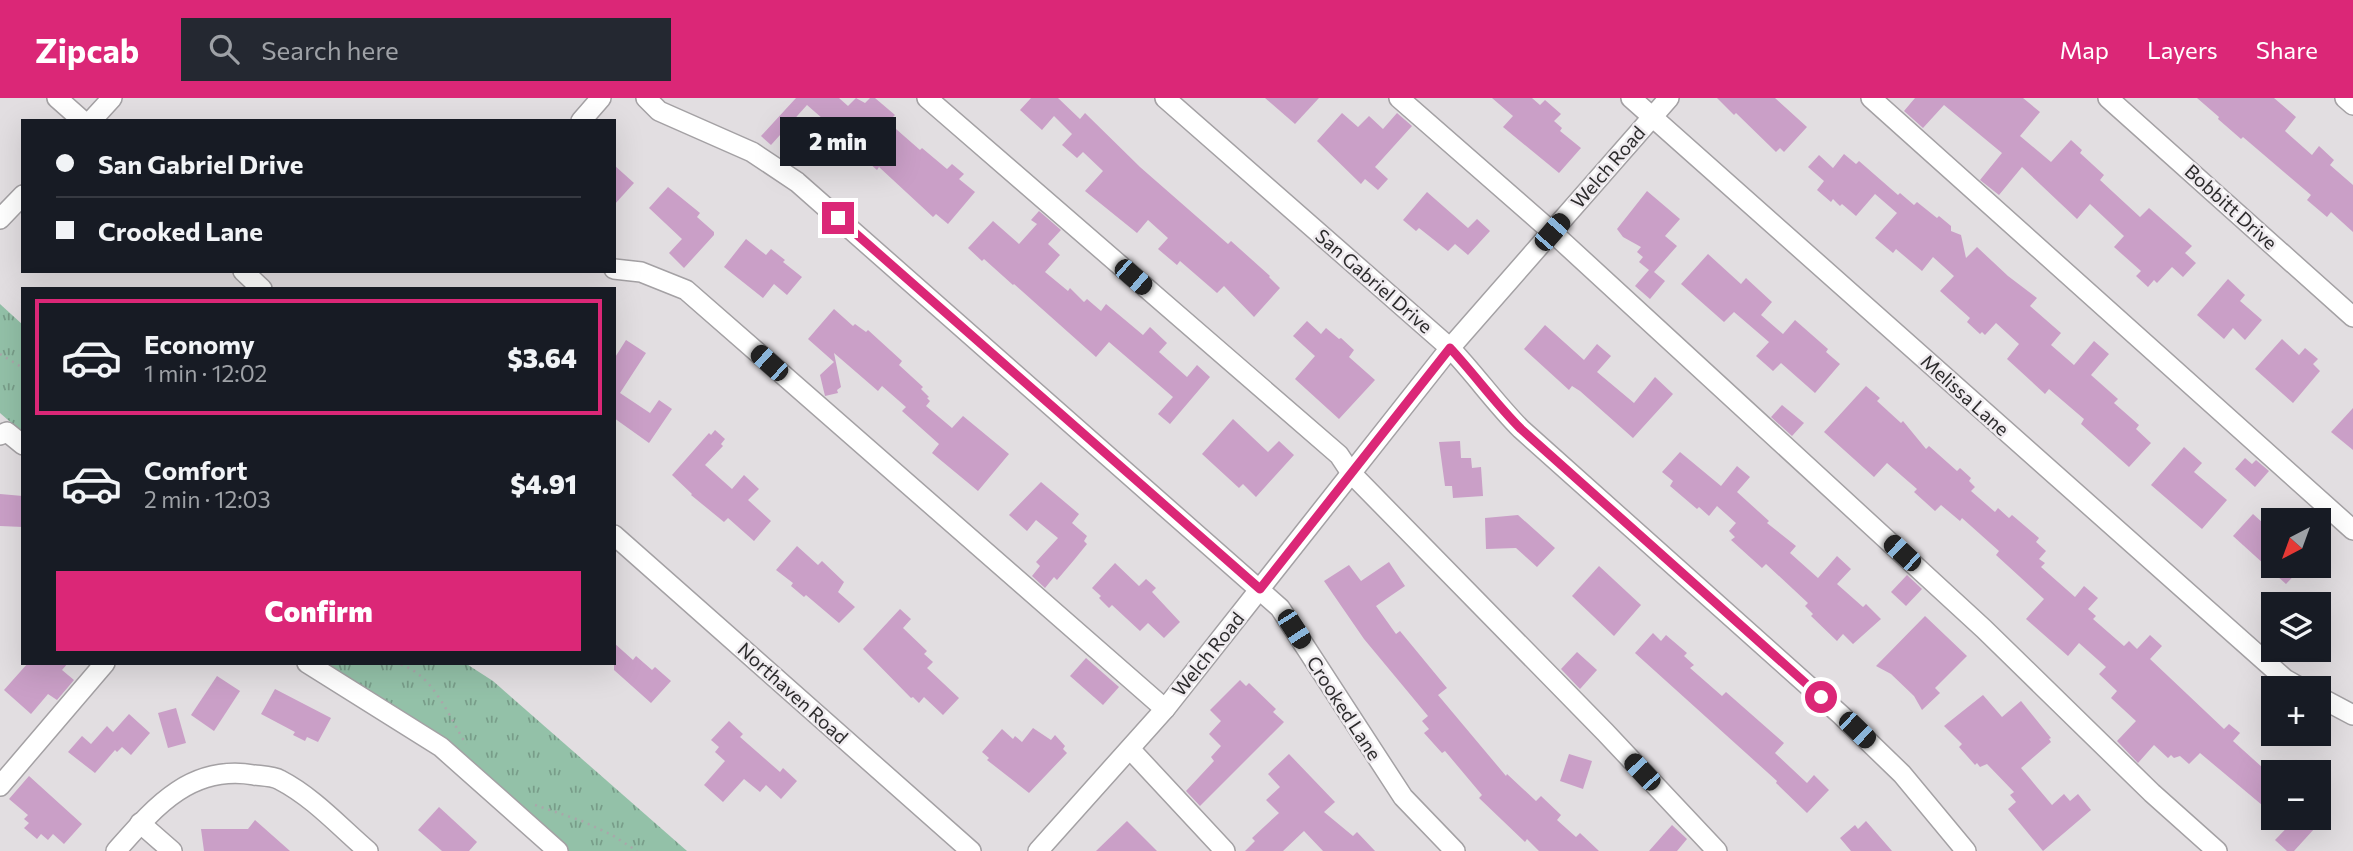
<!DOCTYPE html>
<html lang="en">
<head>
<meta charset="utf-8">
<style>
	:root { --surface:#171b24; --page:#242831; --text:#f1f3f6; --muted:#9ea1a6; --line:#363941; --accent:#db2777 }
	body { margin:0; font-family:Commissioner,sans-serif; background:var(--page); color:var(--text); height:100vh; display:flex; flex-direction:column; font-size:26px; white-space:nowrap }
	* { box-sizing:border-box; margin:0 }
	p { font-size:23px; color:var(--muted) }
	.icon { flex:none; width:38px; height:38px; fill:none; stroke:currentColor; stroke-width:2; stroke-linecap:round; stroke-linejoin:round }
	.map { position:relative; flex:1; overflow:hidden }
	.sheet { position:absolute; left:21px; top:189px; width:595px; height:378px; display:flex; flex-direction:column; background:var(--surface); border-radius:0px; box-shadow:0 7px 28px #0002 }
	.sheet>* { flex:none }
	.hud { position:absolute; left:21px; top:21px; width:595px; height:154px; border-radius:0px; box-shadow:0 7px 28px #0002; display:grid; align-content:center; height:154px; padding:0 35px; background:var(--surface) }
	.needle { width:46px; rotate:221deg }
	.tools { position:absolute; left:2261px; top:410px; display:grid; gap:14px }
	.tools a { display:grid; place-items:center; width:70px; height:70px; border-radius:0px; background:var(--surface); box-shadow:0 7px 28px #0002; font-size:35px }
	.end { position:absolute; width:32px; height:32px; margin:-16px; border:9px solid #db2777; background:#fff; box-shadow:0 0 0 4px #fff }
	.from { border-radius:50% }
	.bubble { position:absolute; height:49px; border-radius:0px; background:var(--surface); box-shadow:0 7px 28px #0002; font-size:23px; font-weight:800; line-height:49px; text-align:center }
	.car { position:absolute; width:21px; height:42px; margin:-21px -10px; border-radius:9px; box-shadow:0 0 5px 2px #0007; background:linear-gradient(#222 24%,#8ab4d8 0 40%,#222 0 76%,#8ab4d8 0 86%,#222 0) }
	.hud b { display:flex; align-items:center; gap:24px; height:66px; font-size:26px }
	.hud b+b { border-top:2px solid var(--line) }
	.hud i { width:18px; height:18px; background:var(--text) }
	ul { padding:12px 0 0; list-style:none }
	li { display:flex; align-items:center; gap:21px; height:116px; margin:0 14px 10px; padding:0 21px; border:4px solid transparent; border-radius:0px }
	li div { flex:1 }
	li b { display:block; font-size:26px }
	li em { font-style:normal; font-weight:800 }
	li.active { border-color:var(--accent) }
	li>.icon { width:63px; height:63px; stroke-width:1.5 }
	.cta { display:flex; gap:14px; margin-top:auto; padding:14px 35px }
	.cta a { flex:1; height:80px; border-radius:0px; background:var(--accent); color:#fff; font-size:28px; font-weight:800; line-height:80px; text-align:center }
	header { display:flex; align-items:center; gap:42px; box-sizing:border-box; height:98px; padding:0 35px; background:var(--accent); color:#fff }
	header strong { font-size:33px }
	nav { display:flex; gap:38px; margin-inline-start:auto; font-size:24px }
	.search { width:490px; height:63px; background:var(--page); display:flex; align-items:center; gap:18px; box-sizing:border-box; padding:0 24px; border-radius:0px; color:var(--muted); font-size:26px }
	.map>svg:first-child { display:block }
</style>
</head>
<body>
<header>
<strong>Zipcab</strong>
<div class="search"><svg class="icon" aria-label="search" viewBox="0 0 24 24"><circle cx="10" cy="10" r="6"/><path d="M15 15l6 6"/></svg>Search here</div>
<nav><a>Map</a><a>Layers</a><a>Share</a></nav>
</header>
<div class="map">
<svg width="2353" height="753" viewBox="0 0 2353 753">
	<defs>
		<pattern id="grass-tufts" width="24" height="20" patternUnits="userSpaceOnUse" patternTransform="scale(1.75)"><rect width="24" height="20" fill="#93c1a8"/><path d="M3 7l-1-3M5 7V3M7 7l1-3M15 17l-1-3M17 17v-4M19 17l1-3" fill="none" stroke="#789d89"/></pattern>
	</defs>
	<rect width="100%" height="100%" fill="#e2dee1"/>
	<!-- grass -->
	<g fill="url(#grass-tufts)">
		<polygon points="0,206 23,227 23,335 0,315"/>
		<polygon points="314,565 465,565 493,583 687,753 563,753"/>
	</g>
	<!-- building -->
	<g fill="#ca9fc7">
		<polygon points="796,0 839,0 848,8 856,0 865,5 870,0 875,0 895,17 888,24 920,52 922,50 947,71 952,66 964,76 959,81 975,94 948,126 936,116 933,119 879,69 877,72 844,43 846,41 807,7 771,47 761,38"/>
		<polygon points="1031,0 1058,0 1080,21 1085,15 1140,69 1228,146 1231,143 1270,178 1269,179 1280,190 1254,219 1224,188 1217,195 1180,163 1177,167 1158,151 1168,140 1148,122 1137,135 1085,93 1103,73 1083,54 1077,60 1062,47 1072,36 1054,18 1042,32 1020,12"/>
		<polygon points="1265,0 1319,0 1295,26"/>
		<polygon points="1492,0 1532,0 1540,7 1545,2 1561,16 1554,23 1562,30 1560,33 1581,50 1559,75 1503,29 1513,18"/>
		<polygon points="1717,0 1775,0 1807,29 1784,54 1780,50 1776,54 1736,15 1734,17"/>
		<polygon points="1915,0 2023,0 2040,14 2020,38 2051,64 2071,42 2082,52 2080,55 2104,77 2100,82 2140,119 2149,110 2192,148 2185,155 2196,165 2183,179 2172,169 2157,185 2154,182 2148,189 2136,178 2141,173 2114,149 2124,138 2090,106 2077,121 2022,69 1999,97 1980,82 2002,55 1944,7 1923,30 1904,13"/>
		<polygon points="2197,0 2274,0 2296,19 2285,33 2312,57 2319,48 2334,62 2330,67 2353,87 2353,134 2331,114 2327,119 2307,102 2311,97 2243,39 2241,41 2218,21 2219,19"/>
		<polygon points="1342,15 1358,29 1369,18 1383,31 1397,15 1412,28 1375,69 1388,81 1378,92 1365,81 1361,86 1317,43"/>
		<polygon points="1844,56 1856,66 1859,63 1898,97 1900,95 1914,107 1917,104 1937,120 1939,118 1951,128 1951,133 1961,137 1966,160 1977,149 2008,178 2037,200 2030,208 2061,235 2051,247 2074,267 2094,243 2109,256 2091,277 2118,301 2114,305 2139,327 2136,331 2151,345 2129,369 2081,326 2084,321 2049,291 2045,296 2007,261 2019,246 1996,225 1985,237 1982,234 1980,236 1967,224 1970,220 1940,193 1954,178 1933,159 1922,173 1896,151 1893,155 1875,140 1897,115 1875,96 1856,118 1842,106 1840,108 1833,101 1831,104 1817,92 1824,83 1808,69 1819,57 1833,70"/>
		<polygon points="614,67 634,85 614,107"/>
		<polygon points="668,89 700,115 697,119 714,134 714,137 684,170 669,155 682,141 649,110"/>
		<polygon points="1647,93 1680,121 1665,138 1677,148 1654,174 1665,183 1650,201 1635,188 1649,172 1639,164 1643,159 1637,154 1641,149 1623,139 1617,131"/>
		<polygon points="1427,94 1468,130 1477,121 1490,133 1468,157 1455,146 1448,153 1419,130 1416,133 1403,122"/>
		<polygon points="1039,113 1061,132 1048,146 1060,157 1045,174 1068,193 1070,190 1084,204 1087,201 1101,213 1106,206 1143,237 1150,229 1167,245 1159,254 1187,279 1197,267 1210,279 1170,326 1158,316 1173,299 1109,244 1096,259 1014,186 1013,187 984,161 982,163 968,150 993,123 1019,146 1037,126 1031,122"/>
		<polygon points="746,141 766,157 771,151 785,162 783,164 802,179 787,197 774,186 763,200 724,169"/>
		<polygon points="1708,156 1741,186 1746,180 1772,204 1761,217 1783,236 1795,222 1828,251 1826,254 1840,266 1815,295 1781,265 1773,273 1756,258 1769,244 1734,214 1724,224 1681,186"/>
		<polygon points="2228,181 2245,197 2240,203 2262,222 2245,242 2233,230 2224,241 2197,217"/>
		<polygon points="834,211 853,228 855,226 866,234 868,232 902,263 899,267 923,289 921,291 929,299 927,300 930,303 926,308 952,330 963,318 1009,356 978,393 932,355 939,346 902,313 906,309 882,288 878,293 834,255 841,289 837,292 838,295 825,298 820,277 834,264 808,241"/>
		<polygon points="1307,223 1321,236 1326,230 1339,241 1341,240 1354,252 1349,259 1375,282 1339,321 1295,281 1315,258 1293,238"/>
		<polygon points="1545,227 1584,262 1597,246 1611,258 1597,274 1634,305 1655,279 1673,296 1633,340 1580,293 1572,288 1569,292 1524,251"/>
		<polygon points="2282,241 2299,257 2305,250 2318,261 2313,266 2320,273 2293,305 2255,271"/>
		<polygon points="626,242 646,255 620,295 650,315 659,302 672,311 649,345 614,320 614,261"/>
		<polygon points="1866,288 1880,300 1877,303 1901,325 1903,323 1926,351 1929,348 1957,373 1960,370 1971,380 1969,383 1975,389 1971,393 1995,414 1998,410 2009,420 2012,417 2039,440 2036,444 2046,453 2039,461 2045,465 2041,469 2075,499 2084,488 2098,500 2088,511 2096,518 2093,521 2124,548 2129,543 2137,551 2150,537 2162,548 2150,561 2224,631 2229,626 2240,635 2233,643 2273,679 2273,696 2262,707 2200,655 2189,666 2180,658 2174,660 2171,657 2168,660 2154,647 2138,665 2117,643 2136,623 2111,600 2117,593 2099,576 2106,569 2079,545 2068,558 2026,521 2044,501 1996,457 1999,453 1962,420 1960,423 1941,407 1935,413 1914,394 1917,391 1887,365 1874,379 1824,334"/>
		<polygon points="1782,307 1804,325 1792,338 1771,319"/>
		<polygon points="2353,310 2353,352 2331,334"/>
		<polygon points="1233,321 1268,354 1279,343 1294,357 1256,399 1243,386 1239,390 1202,356"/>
		<polygon points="715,332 725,341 721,346 723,348 705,367 732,391 744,377 759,391 748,402 771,423 754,443 728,420 724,424 691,397 692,396 672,377 709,335 711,337"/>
		<polygon points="1460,343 1461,360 1471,360 1472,370 1481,369 1483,398 1453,400 1452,388 1445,388 1439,344"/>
		<polygon points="2184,349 2202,365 2194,374 2227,402 2202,431 2151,387"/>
		<polygon points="1680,354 1721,388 1737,368 1750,379 1737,394 1769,423 1767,425 1796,448 1790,455 1818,480 1837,458 1851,471 1837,486 1863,509 1866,506 1881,521 1853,546 1843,536 1837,543 1811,518 1813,516 1805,508 1808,505 1793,491 1766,466 1762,470 1731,442 1735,439 1729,433 1736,425 1717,408 1709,418 1699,409 1697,411 1670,388 1673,383 1662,374"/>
		<polygon points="2245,360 2252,366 2256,362 2269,373 2255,389 2235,371"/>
		<polygon points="1041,384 1079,416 1072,425 1087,438 1084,443 1087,446 1074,462 1057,482 1054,479 1045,490 1032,478 1040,468 1036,464 1058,440 1036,422 1027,433 1009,417"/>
		<polygon points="0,396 23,398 23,429 0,428"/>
		<polygon points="2253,416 2273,434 2273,467 2304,467 2286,486 2233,438"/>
		<polygon points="1518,417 1555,450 1537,469 1516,450 1486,451 1485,420"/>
		<polygon points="797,448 818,467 822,463 844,484 838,494 855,509 839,525 806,497 804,499 791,488 793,485 776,472"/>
		<polygon points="1389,464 1405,488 1376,508 1396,536 1400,533 1447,590 1438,597 1506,678 1507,676 1536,703 1541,698 1561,717 1557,722 1576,739 1580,735 1599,753 1539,753 1527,741 1525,744 1479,700 1482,697 1445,653 1442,655 1424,635 1429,631 1422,623 1428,618 1364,541 1324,483 1349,467 1361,483"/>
		<polygon points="1115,465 1139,488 1146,481 1156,490 1152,494 1180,524 1164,540 1148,525 1140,533 1112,507 1109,510 1099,500 1101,498 1092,490"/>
		<polygon points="1599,468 1641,507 1614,538 1572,498"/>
		<polygon points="1907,477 1922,491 1906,508 1891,494"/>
		<polygon points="900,511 911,521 903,530 927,553 924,556 933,564 927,570 959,600 943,617 924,599 919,605 913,599 911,600 863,551"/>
		<polygon points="1925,518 1967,558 1935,590 1940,595 1922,612 1914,598 1891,576 1876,568"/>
		<polygon points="1653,535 1661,543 1666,537 1687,555 1684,558 1694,567 1690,570 1722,598 1726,594 1784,645 1775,655 1807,685 1814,677 1829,692 1807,715 1776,685 1777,683 1635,555"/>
		<polygon points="614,545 633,562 636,558 652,572 655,569 671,583 651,605 614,572"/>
		<polygon points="1577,554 1597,572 1580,591 1561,571"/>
		<polygon points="1086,560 1119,589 1103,607 1070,578"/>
		<polygon points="28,565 68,565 62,572 74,582 57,602 48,596 31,616 4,592"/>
		<polygon points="217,578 240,593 214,633 191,617"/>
		<polygon points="1240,582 1246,588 1249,585 1276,611 1273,614 1284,624 1200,708 1186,693 1214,663 1211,659 1221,648 1209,636 1221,623 1210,612"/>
		<polygon points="275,591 331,620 318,644 307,639 305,643 293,637 295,634 261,616"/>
		<polygon points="1983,597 2002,619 2021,603 2051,640 2049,641 2051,644 2021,670 2052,707 2064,696 2070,703 2078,696 2091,712 2043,753 2008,711 2016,704 2010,697 2014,694 1987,666 1980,669 1977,665 1975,667 1959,649 1962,646 1944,628"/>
		<polygon points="176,610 186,645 168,650 158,615"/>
		<polygon points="129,616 150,635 131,657 122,649 117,654 115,652 95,675 68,654 82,638 91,646 107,628 113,634"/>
		<polygon points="729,623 743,636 740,639 780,674 783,670 797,683 781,701 766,687 760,694 744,681 723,704 704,687 725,663 715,654 719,649 711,642"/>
		<polygon points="1033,630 1051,642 1055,637 1065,648 1063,651 1067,655 1029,695 987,662 989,660 982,654 1002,631 1013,641 1015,638 1022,644"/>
		<polygon points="1289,656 1335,704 1324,714 1353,738 1357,734 1375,753 1323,753 1304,733 1283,753 1245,753 1255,743 1252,740 1279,715 1266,702 1280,689 1268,676"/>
		<polygon points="1569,656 1592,663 1583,691 1560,683"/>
		<polygon points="29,678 82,726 64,746 53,736 48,742 41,736 37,741 24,730 29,725 24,721 28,717 9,701"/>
		<polygon points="439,709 477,744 469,753 442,753 418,732"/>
		<polygon points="2297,719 2325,719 2294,753 2287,753 2275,742"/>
		<polygon points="255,722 290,753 204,753 201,731 248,731"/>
		<polygon points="1127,723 1157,753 1096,753"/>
		<polygon points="1866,723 1892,753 1851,753 1840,740 1855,727 1858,731"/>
		<polygon points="1672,727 1687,741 1677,753 1649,753"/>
	</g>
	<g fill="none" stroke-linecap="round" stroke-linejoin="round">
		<!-- minor casing -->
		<g stroke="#a4a1a4" stroke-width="22">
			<g id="minor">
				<polyline points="57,0 83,23"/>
				<polyline points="646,0 659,13 752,54 797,84 1280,510 1403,699 1455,753"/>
				<polyline points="927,0 1339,357 1351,375 1605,634 1717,753"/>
				<path d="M1165,0L1450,250C1475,276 1495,305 1521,331L1841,617L1902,676L1966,753"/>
				<polyline points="1399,0 1552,134 1984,531 2152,695 2217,753"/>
				<polyline points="1631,0 2285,581 2301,590"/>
				<polyline points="1871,0 2353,432"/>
				<polyline points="2108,0 2353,219"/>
				<polyline points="2345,0 2353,7"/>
				<polyline points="91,23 112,0"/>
				<polyline points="581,23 601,0"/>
				<polyline points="0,121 23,97"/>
				<polyline points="614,171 641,174 686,192 1165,611"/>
				<polyline points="243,173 262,191"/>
				<polyline points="0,337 7,334 23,347"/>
				<polyline points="614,437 971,753"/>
				<polyline points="307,565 441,649 558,753"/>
				<polyline points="2319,599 2353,617"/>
				<polyline points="1130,651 1225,753"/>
				<polyline points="0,688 105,565"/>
				<polyline points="140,725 172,753"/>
				<path d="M116,753C154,710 190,666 254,677C262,678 273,678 280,682C313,699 340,729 368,753"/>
				<polyline points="1038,753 1165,611 1450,250 1669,0"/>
			</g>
		</g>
		<!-- path -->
		<g stroke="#aaa7aa" stroke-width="2.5" stroke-dasharray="2 5" stroke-linecap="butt">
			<polyline points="0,256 23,270"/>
			<path d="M394,565C431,571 448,617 466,646"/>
			<polyline points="535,707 582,723 612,737 637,753"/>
		</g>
		<!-- minor -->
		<use href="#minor" stroke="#fff" stroke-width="19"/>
	</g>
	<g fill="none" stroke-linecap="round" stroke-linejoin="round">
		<!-- route -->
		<path stroke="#db2777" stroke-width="9" d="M838,120L1260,491L1450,250C1475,277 1495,305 1521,331L1821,599"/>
	</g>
	<g text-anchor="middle" stroke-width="5" stroke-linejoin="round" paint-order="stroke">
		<!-- street labels -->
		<g font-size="19" fill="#2c2b2c" stroke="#efebef">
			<text transform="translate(1608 69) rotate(-49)" y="7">Welch Road</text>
			<text transform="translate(2231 109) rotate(42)" y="7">Bobbitt Drive</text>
			<text transform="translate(1374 183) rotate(41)" y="7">San Gabriel Drive</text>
			<text transform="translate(1965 297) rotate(42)" y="7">Melissa Lane</text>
			<text transform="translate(1208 556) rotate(-51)" y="7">Welch Road</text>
			<text transform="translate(793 595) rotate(42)" y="7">Northaven Road</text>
			<text transform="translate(1344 610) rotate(57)" y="7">Crooked Lane</text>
		</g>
	</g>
</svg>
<div class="tools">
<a><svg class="needle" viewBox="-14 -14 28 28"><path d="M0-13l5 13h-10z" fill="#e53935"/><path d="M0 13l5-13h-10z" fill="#9ea1a6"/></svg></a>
<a><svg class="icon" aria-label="layers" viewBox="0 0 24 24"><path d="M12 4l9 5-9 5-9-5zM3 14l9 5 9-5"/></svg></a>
<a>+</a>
<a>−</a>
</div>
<i class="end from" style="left:1821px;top:599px"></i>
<i class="end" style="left:838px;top:120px"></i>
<div class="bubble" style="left:780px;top:19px;width:116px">2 min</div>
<i class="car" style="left:1552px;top:134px;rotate:41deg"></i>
<i class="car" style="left:1133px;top:179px;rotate:131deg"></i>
<i class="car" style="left:769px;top:265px;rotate:312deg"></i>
<i class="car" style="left:1902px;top:455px;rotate:313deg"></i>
<i class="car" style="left:1294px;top:531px;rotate:147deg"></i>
<i class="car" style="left:1857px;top:632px;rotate:134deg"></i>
<i class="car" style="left:1642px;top:674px;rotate:317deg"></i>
<div class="hud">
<b><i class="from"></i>San Gabriel Drive</b>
<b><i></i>Crooked Lane</b>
</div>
<section class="sheet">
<ul>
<li class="active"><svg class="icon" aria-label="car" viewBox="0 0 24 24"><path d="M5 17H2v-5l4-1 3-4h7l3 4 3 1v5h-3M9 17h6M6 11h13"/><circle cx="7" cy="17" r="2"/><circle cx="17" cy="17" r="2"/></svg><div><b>Economy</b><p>1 min · 12:02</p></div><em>$3.64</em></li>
<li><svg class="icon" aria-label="car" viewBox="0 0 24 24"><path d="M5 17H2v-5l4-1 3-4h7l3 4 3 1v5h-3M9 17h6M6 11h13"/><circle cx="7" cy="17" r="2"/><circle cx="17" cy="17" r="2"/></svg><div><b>Comfort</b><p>2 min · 12:03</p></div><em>$4.91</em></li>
</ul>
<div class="cta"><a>Confirm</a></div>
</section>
</div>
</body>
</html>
